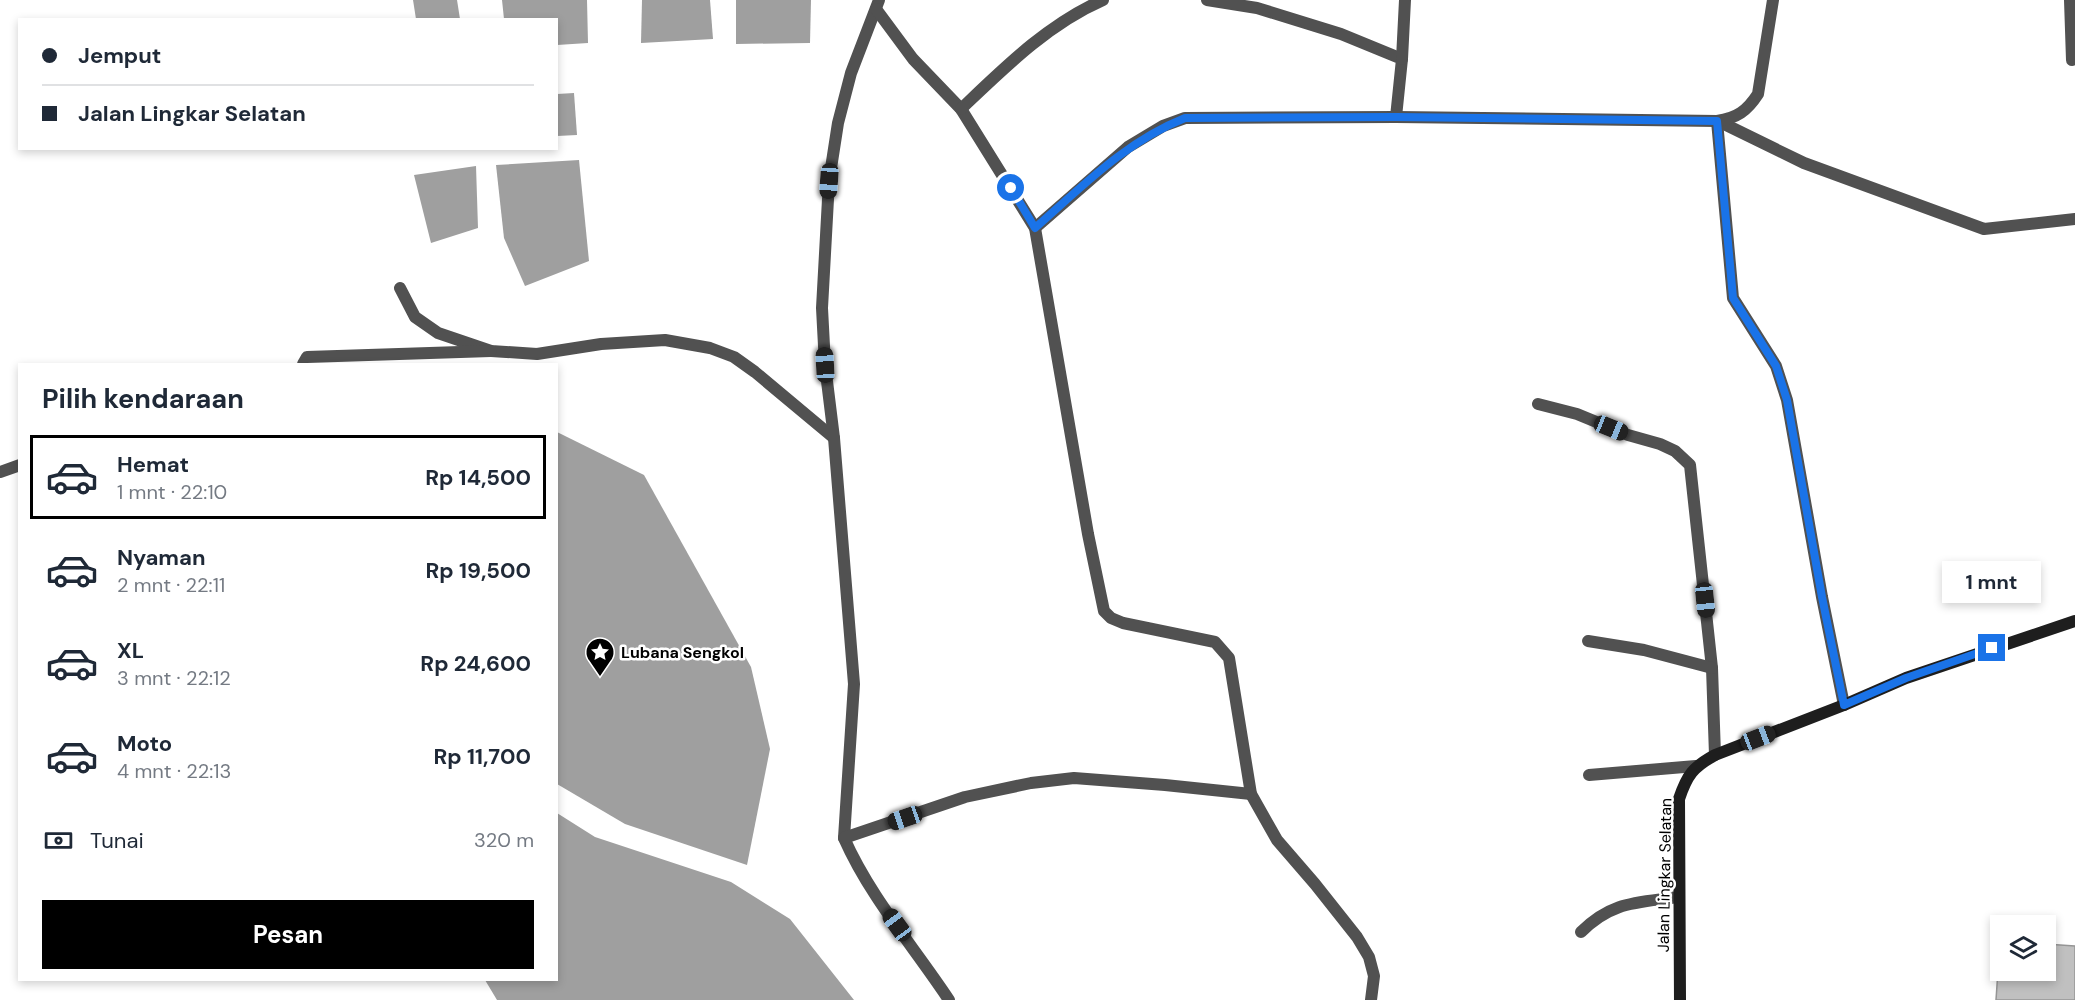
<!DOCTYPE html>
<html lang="id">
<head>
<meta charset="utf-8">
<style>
	:root { --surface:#fff; --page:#f2f2f3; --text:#1f2937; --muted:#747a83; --line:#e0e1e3; --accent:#000 }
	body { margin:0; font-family:"DM Sans",sans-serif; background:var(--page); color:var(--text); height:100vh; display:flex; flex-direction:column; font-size:22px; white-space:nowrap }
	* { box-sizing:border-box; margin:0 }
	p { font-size:20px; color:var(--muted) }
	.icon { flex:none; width:33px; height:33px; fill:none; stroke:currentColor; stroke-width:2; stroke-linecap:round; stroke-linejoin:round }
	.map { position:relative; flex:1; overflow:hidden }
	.details { position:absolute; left:18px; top:363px; width:540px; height:618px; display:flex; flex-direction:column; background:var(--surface); border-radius:0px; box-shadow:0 3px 9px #0003 }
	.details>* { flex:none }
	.guide { position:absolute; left:18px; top:18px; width:540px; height:132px; border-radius:0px; box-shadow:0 3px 9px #0003; display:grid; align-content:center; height:132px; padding:0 24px; background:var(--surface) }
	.controls { position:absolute; left:1990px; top:915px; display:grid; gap:12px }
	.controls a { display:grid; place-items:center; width:66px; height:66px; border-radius:0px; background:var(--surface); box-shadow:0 3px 9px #0003; font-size:30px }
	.end { position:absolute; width:27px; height:27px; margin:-14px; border:8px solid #1a73e8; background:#fff; box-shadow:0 0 0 3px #fff }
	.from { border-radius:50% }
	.bubble { position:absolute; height:42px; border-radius:0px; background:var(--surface); box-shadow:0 3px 9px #0003; font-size:20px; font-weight:700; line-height:42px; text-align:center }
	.car { position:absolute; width:18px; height:36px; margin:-18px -9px; border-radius:8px; box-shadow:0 0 4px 2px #0007; background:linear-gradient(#222 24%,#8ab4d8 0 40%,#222 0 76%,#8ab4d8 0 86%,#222 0) }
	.guide b { display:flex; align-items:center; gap:21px; height:57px; font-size:22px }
	.guide b+b { border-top:2px solid var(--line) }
	.guide i { width:15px; height:15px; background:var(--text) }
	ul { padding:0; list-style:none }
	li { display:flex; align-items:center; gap:18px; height:84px; margin:0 12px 9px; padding:0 12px; border:3px solid transparent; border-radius:0px }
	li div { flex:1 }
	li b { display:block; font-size:22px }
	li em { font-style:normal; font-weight:700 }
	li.selected { border-color:var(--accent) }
	li>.icon { width:54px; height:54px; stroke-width:1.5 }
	h2 { padding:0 24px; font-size:27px; line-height:72px }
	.pay { display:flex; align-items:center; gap:15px; height:66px; padding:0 24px; font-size:22px }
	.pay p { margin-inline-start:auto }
	.button { display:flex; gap:12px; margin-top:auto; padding:12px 24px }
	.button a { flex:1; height:69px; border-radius:0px; background:var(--accent); color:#fff; font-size:24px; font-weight:700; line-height:69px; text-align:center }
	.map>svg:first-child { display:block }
</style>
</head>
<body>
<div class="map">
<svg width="2075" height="1000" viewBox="0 0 2075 1000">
	<rect width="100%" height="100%" fill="#fff"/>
	<!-- water -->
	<g fill="#9f9f9f">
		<polygon points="413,0 457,0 460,19 416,19"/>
		<polygon points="502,0 587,0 588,43 557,45 556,20 504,19"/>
		<polygon points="642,0 710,0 713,39 641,43"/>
		<polygon points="736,0 811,0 810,43 736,44"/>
		<polygon points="574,93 577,135 557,136 557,94"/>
		<polygon points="579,160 589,261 525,286 504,238 496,165"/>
		<polygon points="476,166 478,228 431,243 414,175"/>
		<polygon points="557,432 644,475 751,667 770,749 747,865 625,824 557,784"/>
		<polygon points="557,813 595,837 731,882 790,919 854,1000 497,1000 485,980 556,980"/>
	</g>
	<!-- building -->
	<polygon fill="#c0c0c0" stroke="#959595" stroke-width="1.5" points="2000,941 2001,970 2046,970 2046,944 2075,946 2075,1000 1996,1000"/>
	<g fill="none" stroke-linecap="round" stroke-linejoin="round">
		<!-- lane -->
		<polyline stroke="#515151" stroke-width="12" points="400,288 415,317 438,333 491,351 537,354 601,344 665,340 710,348 734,357 755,372 834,438"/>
		<!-- street -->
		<g stroke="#515151" stroke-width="12">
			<path d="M879,0L851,73L838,123L829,181L822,308L825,365L834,438L854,684L844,838C870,897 914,947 949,1000"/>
			<polyline points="1207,0 1257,8 1341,34 1402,59 1396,117"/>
			<polyline points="2070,0 2072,60"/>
			<polyline points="876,9 913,59 961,109 1035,228 1088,534 1104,611 1111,618 1123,623 1215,642 1229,658 1251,794 1277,840 1315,884 1357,937 1369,957 1374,976 1371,1000"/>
			<polyline points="1402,59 1405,0"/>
			<path d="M961,109C1004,68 1048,24 1103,0"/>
			<polyline points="1717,121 1733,298 1776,366 1787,400 1822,597 1844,705"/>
			<polyline points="1718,121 1804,163 1984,229 2075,219"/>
			<path d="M1035,228L1128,147L1163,126L1185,118L1396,117L1717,121C1737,118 1747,111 1758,94L1773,0"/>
			<polyline points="303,364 307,357 491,351"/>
			<polyline points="1538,404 1577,414 1628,435 1660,444 1675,451 1690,465 1712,668 1715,755"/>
			<polyline points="0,472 20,465"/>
			<polyline points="1588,641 1644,650 1712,668"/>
			<polyline points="1589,775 1696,766"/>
			<polyline points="844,838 965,797 1031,783 1074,778 1165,785 1251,794"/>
			<path d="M1581,932C1612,901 1637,903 1678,897"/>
		</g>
		<!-- secondary -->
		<path stroke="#1e1e1e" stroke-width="12" d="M1680,1000L1679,799C1687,775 1693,767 1715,755L1844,705L1906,678L2075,621"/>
	</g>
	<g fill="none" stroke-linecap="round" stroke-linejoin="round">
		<!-- route -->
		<path stroke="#1a73e8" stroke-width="8" d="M1011,188L1035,228C1083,186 1125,142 1185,118L1396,117L1717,121L1733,298L1776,366L1787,400L1822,597L1844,705L1906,678L1992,648"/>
	</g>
	<!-- icons -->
	<defs>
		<g id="sight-pin" transform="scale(1.5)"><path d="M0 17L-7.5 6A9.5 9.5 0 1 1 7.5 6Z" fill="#000" stroke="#fff"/><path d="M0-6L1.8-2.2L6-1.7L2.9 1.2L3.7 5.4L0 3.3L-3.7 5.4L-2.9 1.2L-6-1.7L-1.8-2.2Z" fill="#fff"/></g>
	</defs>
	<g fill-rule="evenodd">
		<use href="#sight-pin" x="600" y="652"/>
	</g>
	<g text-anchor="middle" stroke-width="5" stroke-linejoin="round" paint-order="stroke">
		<!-- poi labels -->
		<g font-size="16" font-weight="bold" fill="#000" stroke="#fff" text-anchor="start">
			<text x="621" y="658">Lubana Sengkol</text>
		</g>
		<!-- street labels -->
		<g font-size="16" fill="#000" stroke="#fff">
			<text transform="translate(1664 875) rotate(-89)" y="6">Jalan Lingkar Selatan</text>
		</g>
	</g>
</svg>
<div class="controls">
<a><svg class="icon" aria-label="layers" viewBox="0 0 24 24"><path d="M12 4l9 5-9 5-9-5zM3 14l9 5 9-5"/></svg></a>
</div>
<i class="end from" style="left:1011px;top:188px"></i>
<i class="end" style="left:1992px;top:648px"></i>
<div class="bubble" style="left:1942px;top:561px;width:99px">1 mnt</div>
<i class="car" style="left:829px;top:181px;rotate:184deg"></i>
<i class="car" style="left:825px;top:365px;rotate:357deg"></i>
<i class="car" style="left:1611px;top:428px;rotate:112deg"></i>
<i class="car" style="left:1705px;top:600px;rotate:174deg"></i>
<i class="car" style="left:1758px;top:738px;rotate:69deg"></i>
<i class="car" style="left:905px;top:818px;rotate:251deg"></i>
<i class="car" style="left:897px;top:925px;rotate:324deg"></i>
<div class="guide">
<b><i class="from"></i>Jemput</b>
<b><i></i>Jalan Lingkar Selatan</b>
</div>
<section class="details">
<h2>Pilih kendaraan</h2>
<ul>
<li class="selected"><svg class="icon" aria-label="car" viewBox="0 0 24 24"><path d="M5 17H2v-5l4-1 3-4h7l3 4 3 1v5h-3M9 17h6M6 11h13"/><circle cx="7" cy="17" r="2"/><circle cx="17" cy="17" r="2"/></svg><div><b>Hemat</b><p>1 mnt · 22:10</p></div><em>Rp 14,500</em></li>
<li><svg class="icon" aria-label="car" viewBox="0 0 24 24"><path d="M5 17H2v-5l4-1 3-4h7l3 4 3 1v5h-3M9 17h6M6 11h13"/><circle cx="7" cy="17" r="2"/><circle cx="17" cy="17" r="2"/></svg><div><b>Nyaman</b><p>2 mnt · 22:11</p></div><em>Rp 19,500</em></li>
<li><svg class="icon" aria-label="car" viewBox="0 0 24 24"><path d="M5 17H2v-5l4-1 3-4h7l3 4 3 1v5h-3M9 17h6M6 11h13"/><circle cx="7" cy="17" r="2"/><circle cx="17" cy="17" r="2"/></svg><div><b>XL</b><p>3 mnt · 22:12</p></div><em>Rp 24,600</em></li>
<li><svg class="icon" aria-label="car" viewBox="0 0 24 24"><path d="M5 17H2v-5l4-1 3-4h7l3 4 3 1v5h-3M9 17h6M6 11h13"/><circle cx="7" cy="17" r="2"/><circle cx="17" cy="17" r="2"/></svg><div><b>Moto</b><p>4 mnt · 22:13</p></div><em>Rp 11,700</em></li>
</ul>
<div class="pay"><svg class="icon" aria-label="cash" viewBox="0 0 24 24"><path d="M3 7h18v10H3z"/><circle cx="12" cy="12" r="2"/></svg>Tunai<p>320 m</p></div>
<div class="button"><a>Pesan</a></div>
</section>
</div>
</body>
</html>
